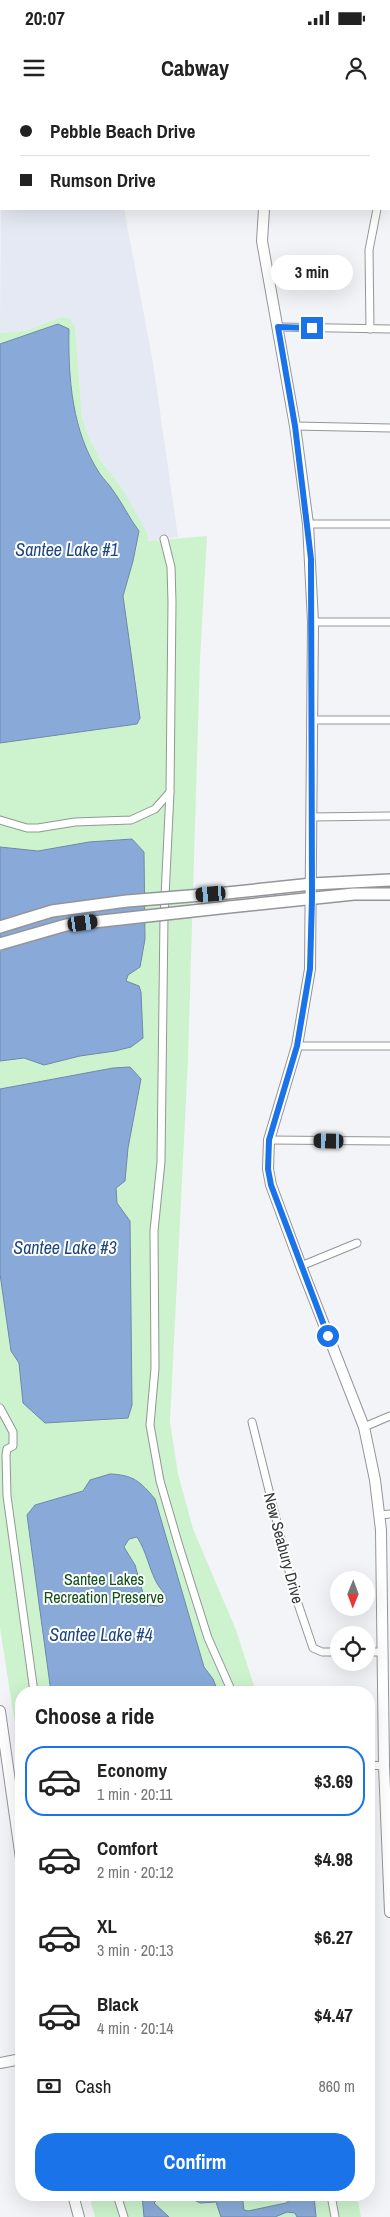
<!DOCTYPE html>
<html lang="en">
<head>
<meta charset="utf-8">
<style>
	:root { --surface:#fff; --page:#f2f2f2; --text:#222; --muted:#767676; --line:#e0e0e0; --accent:#1a73e8 }
	body { margin:0; font-family:"Archivo Narrow",sans-serif; background:var(--page); color:var(--text); height:100vh; display:flex; flex-direction:column; font-size:19px; white-space:nowrap }
	* { box-sizing:border-box; margin:0 }
	p { font-size:16px; color:var(--muted) }
	.icon { flex:none; width:28px; height:28px; fill:none; stroke:currentColor; stroke-width:2; stroke-linecap:round; stroke-linejoin:round }
	.map { position:relative; flex:1; overflow:hidden }
	.panel { position:absolute; left:15px; top:1586px; width:360px; height:515px; display:flex; flex-direction:column; background:var(--surface); border-radius:20px; box-shadow:0 5px 20px #0002 }
	.panel>* { flex:none }
	.top-card { position:absolute; left:0px; top:0px; width:390px; height:110px; box-shadow:0 5px 20px #0002; display:grid; align-content:center; height:110px; padding:0 20px; background:var(--surface) }
	.needle { width:32px; rotate:181deg }
	.fabs { position:absolute; left:330px; top:1471px; display:grid; gap:10px }
	.fabs a { display:grid; place-items:center; width:45px; height:45px; border-radius:50%; background:var(--surface); box-shadow:0 5px 20px #0002; font-size:25px }
	.end { position:absolute; width:22px; height:22px; margin:-11px; border:6px solid #1a73e8; background:#fff; box-shadow:0 0 0 2px #fff }
	.from { border-radius:50% }
	.bubble { position:absolute; height:35px; border-radius:18px; background:var(--surface); box-shadow:0 5px 20px #0002; font-size:16px; font-weight:700; line-height:35px; text-align:center }
	.car { position:absolute; width:15px; height:30px; margin:-15px -8px; border-radius:6px; box-shadow:0 0 4px 1px #0007; background:linear-gradient(#222 24%,#8ab4d8 0 40%,#222 0 76%,#8ab4d8 0 86%,#222 0) }
	.top-card b { display:flex; align-items:center; gap:18px; height:48px; font-size:19px }
	.top-card b+b { border-top:1px solid var(--line) }
	.top-card i { width:12px; height:12px; background:var(--text) }
	ul { padding:0; list-style:none }
	li { display:flex; align-items:center; gap:15px; height:70px; margin:0 10px 8px; padding:0 10px; border:2px solid transparent; border-radius:20px }
	li div { flex:1 }
	li b { display:block; font-size:19px }
	li em { font-style:normal; font-weight:700 }
	li.selected { border-color:var(--accent) }
	li>.icon { width:45px; height:45px; stroke-width:1.5 }
	h2 { padding:0 20px; font-size:22px; line-height:60px }
	.pay { display:flex; align-items:center; gap:12px; height:55px; padding:0 20px; font-size:19px }
	.pay p { margin-inline-start:auto }
	.action { display:flex; gap:10px; margin-top:auto; padding:10px 20px }
	.action a { flex:1; height:58px; border-radius:20px; background:var(--accent); color:#fff; font-size:20px; font-weight:700; line-height:58px; text-align:center }
	.status { display:flex; justify-content:space-between; align-items:center; height:35px; padding:0 25px; background:var(--surface); direction:ltr }
	.status svg { height:14px; fill:currentColor }
	header { display:flex; justify-content:space-between; align-items:center; height:65px; padding:0 20px; background:var(--surface); font-size:22px; font-weight:700 }
	.map>svg:first-child { display:block }
</style>
</head>
<body>
<div class="status"><b>20:07</b><svg viewBox="0 0 49 12"><path d="M0 12V9h3v3zM5 12V6h3v6zM10 12V3h3v9zM15 12V0h3v12zM26 1h20v11H26zM47 4h2v5h-2z"/></svg></div>
<header><svg class="icon" aria-label="menu" viewBox="0 0 24 24"><path d="M4 6h16M4 12h16M4 18h16"/></svg>Cabway<svg class="icon" aria-label="person" viewBox="0 0 24 24"><circle cx="12" cy="8" r="4"/><path d="M4 21q1-7 8-7t8 7"/></svg></header>
<div class="map">
<svg width="390" height="2117" viewBox="0 0 390 2117">
	<rect width="100%" height="100%" fill="#f3f4f7"/>
	<!-- built -->
	<polygon fill="#e4e9f3" points="1,57 1,109 124,109 153,263 178,437 148,441 123,390 101,361 89,338 82,318 75,227 62,217 23,231 0,233"/>
	<!-- green -->
	<g fill="#ccf3cd">
		<polygon points="62,217 70,219 75,227 82,318 89,338 101,361 123,390 148,435 148,441 207,436 200,559 188,959 170,1322 178,1374 193,1429 236,1530 256,1592 21,1592 21,1662 0,1528 0,233 24,231"/>
		<polygon points="89,2095 357,2095 361,2117 95,2117"/>
	</g>
	<!-- water -->
	<g fill="#89aad9" stroke="#7088a9" fill-rule="evenodd">
		<path d="M58,224L69,229C68,278 72,332 100,374C104,380 110,385 114,392C123,404 129,418 139,431L133,461L123,496L140,618L137,624L0,643V244Z"/>
		<polygon points="132,739 144,752 145,839 140,867 128,875 126,881 139,886 141,892 143,938 131,947 115,951 80,956 44,965 24,958 0,961 0,747 38,751 89,742"/>
		<polygon points="130,967 141,979 128,1048 125,1081 116,1088 117,1103 130,1121 132,1305 128,1318 45,1323 23,1303 19,1263 11,1251 0,1174 0,989 113,968"/>
		<path d="M110,1374C133,1375 140,1381 155,1399L204,1567L213,1579L218,1592H51L27,1415L35,1405L83,1391L90,1380ZM137,1437C147,1452 149,1470 158,1485C162,1491 165,1493 167,1501L159,1506L149,1505L143,1493L135,1465L124,1447L129,1439Z"/>
		<polygon points="142,2095 161,2095 154,2103 169,2117 144,2117"/>
		<polygon points="185,2095 201,2097 242,2095 244,2110 248,2111 286,2103 296,2095 314,2095 316,2117 297,2117 295,2113 287,2112 275,2117 221,2117 216,2102 200,2103"/>
	</g>
	<g fill="none" stroke-linecap="round" stroke-linejoin="round">
		<!-- street casing -->
		<g stroke="#949598" stroke-width="9">
			<g id="street">
				<polyline points="60,0 60,1"/>
				<polyline points="381,0 382,1"/>
				<polyline points="12,1 13,0"/>
				<polyline points="0,14 1,13"/>
				<polyline points="389,33 389,62"/>
				<polyline points="278,227 390,229"/>
				<polyline points="370,229 369,150 377,109"/>
				<polyline points="295,326 390,328"/>
				<polyline points="308,424 390,424"/>
				<polyline points="313,522 390,522"/>
				<polyline points="311,620 390,620"/>
				<polyline points="170,692 164,817 161,1062 154,1131 155,1268 150,1325 160,1381 179,1446 208,1538 232,1592"/>
				<polyline points="311,717 390,716"/>
				<polyline points="0,720 27,728 38,728 75,722 131,720 155,709 170,692 172,502 171,467 164,439"/>
				<polyline points="297,946 390,946"/>
				<polyline points="269,1040 390,1041"/>
				<polyline points="301,1166 357,1143"/>
				<polyline points="0,1308 13,1332 13,1346 7,1349 6,1355 7,1396 34,1592"/>
				<polyline points="252,1322 295,1495 313,1548 322,1552 339,1552"/>
				<polyline points="364,1327 390,1316"/>
				<polyline points="381,1415 390,1414"/>
				<polyline points="366,1552 383,1552"/>
				<polyline points="369,1665 384,1666"/>
				<polyline points="117,2095 124,2117"/>
				<polyline points="331,2095 335,2117"/>
			</g>
		</g>
		<!-- secondary casing -->
		<g stroke="#949598" stroke-width="12">
			<g id="secondary">
				<polyline points="331,1 339,0"/>
				<polyline points="0,40 1,40"/>
				<polyline points="264,109 262,141 295,326 308,424 313,522 310,869 297,946 269,1040 268,1069 271,1085 301,1166 364,1327 375,1380 381,1430 384,1666 390,1812"/>
				<polyline points="0,1611 21,1759"/>
				<polyline points="0,1963 21,1959"/>
				<polyline points="73,2095 79,2117"/>
			</g>
		</g>
		<!-- primary casing -->
		<g stroke="#949598" stroke-width="14">
			<g id="primary">
				<polyline points="227,793 312,784 390,780"/>
				<polyline points="229,807 354,794 390,794"/>
			</g>
		</g>
		<!-- street -->
		<use href="#street" stroke="#fff" stroke-width="7"/>
		<!-- secondary -->
		<use href="#secondary" stroke="#fff" stroke-width="10"/>
		<!-- primary -->
		<use href="#primary" stroke="#fff" stroke-width="11"/>
		<!-- primary-bridge casing -->
		<g stroke="#949598" stroke-width="14" stroke-linecap="butt">
			<g id="primary-bridge">
				<polyline points="0,827 52,811 127,801 227,793"/>
				<polyline points="0,844 66,825 229,807"/>
			</g>
		</g>
		<!-- primary-bridge -->
		<use href="#primary-bridge" stroke="#fff" stroke-width="11"/>
	</g>
	<g fill="none" stroke-linecap="round" stroke-linejoin="round">
		<!-- route -->
		<polyline stroke="#1a73e8" stroke-width="6" points="312,228 278,227 295,326 311,459 312,798 310,869 297,946 269,1040 268,1069 271,1085 328,1236"/>
	</g>
	<g text-anchor="middle" stroke-width="4" stroke-linejoin="round" paint-order="stroke">
		<!-- street labels -->
		<g font-size="16" fill="#373839" stroke="#fff">
			<text transform="translate(284 1448) rotate(75)" y="6">New Seabury Drive</text>
		</g>
		<!-- park labels -->
		<g font-size="16" fill="#10521c" stroke="#fff">
			<text x="104" y="1485">Santee Lakes<tspan x="104" dy="18">Recreation Preserve</tspan></text>
		</g>
		<!-- water labels -->
		<g font-size="18" font-style="italic" fill="#1d4680" stroke="#fff">
			<text x="67" y="456">Santee Lake #1</text>
			<text x="65" y="1154">Santee Lake #3</text>
			<text x="101" y="1541">Santee Lake #4</text>
		</g>
	</g>
</svg>
<div class="fabs">
<a><svg class="needle" viewBox="-14 -14 28 28"><path d="M0-13l5 13h-10z" fill="#e53935"/><path d="M0 13l5-13h-10z" fill="#767676"/></svg></a>
<a><svg class="icon" aria-label="locate" viewBox="0 0 24 24"><circle cx="12" cy="12" r="6"/><path d="M12 2v4M12 18v4M2 12h4M18 12h4"/></svg></a>
</div>
<i class="end from" style="left:328px;top:1236px"></i>
<i class="end" style="left:312px;top:228px"></i>
<div class="bubble" style="left:271px;top:155px;width:82px">3 min</div>
<i class="car" style="left:211px;top:794px;rotate:265deg"></i>
<i class="car" style="left:83px;top:823px;rotate:82deg"></i>
<i class="car" style="left:329px;top:1041px;rotate:271deg"></i>
<div class="top-card">
<b><i class="from"></i>Pebble Beach Drive</b>
<b><i></i>Rumson Drive</b>
</div>
<section class="panel">
<h2>Choose a ride</h2>
<ul>
<li class="selected"><svg class="icon" aria-label="car" viewBox="0 0 24 24"><path d="M5 17H2v-5l4-1 3-4h7l3 4 3 1v5h-3M9 17h6M6 11h13"/><circle cx="7" cy="17" r="2"/><circle cx="17" cy="17" r="2"/></svg><div><b>Economy</b><p>1 min · 20:11</p></div><em>$3.69</em></li>
<li><svg class="icon" aria-label="car" viewBox="0 0 24 24"><path d="M5 17H2v-5l4-1 3-4h7l3 4 3 1v5h-3M9 17h6M6 11h13"/><circle cx="7" cy="17" r="2"/><circle cx="17" cy="17" r="2"/></svg><div><b>Comfort</b><p>2 min · 20:12</p></div><em>$4.98</em></li>
<li><svg class="icon" aria-label="car" viewBox="0 0 24 24"><path d="M5 17H2v-5l4-1 3-4h7l3 4 3 1v5h-3M9 17h6M6 11h13"/><circle cx="7" cy="17" r="2"/><circle cx="17" cy="17" r="2"/></svg><div><b>XL</b><p>3 min · 20:13</p></div><em>$6.27</em></li>
<li><svg class="icon" aria-label="car" viewBox="0 0 24 24"><path d="M5 17H2v-5l4-1 3-4h7l3 4 3 1v5h-3M9 17h6M6 11h13"/><circle cx="7" cy="17" r="2"/><circle cx="17" cy="17" r="2"/></svg><div><b>Black</b><p>4 min · 20:14</p></div><em>$4.47</em></li>
</ul>
<div class="pay"><svg class="icon" aria-label="cash" viewBox="0 0 24 24"><path d="M3 7h18v10H3z"/><circle cx="12" cy="12" r="2"/></svg>Cash<p>860 m</p></div>
<div class="action"><a>Confirm</a></div>
</section>
</div>
</body>
</html>
